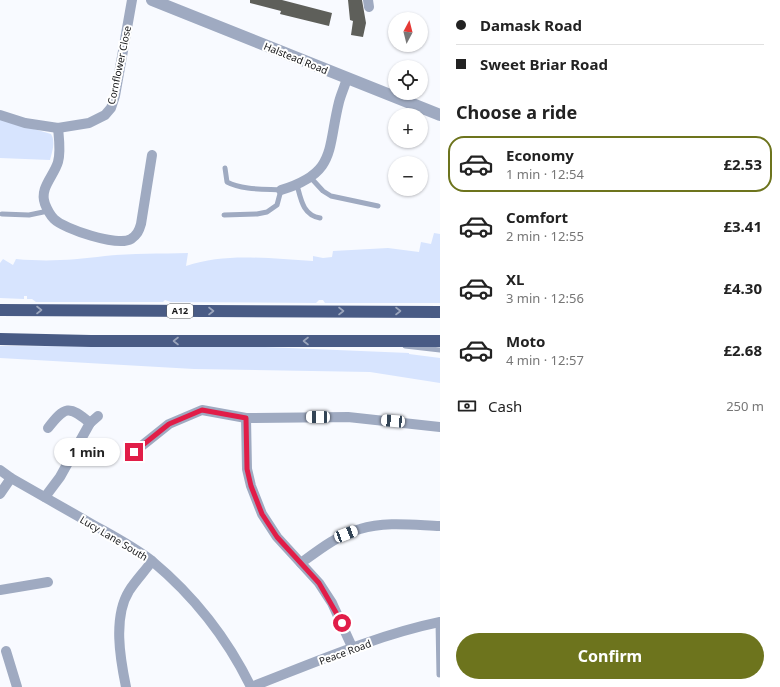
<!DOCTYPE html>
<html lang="en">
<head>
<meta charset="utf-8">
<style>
	:root { --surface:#fff; --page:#f6f6f6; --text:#222; --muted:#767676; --line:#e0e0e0; --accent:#6d741d }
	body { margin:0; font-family:"Noto Sans",sans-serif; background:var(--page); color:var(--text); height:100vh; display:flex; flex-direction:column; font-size:15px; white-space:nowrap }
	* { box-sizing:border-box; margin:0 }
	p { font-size:13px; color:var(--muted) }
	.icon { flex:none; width:22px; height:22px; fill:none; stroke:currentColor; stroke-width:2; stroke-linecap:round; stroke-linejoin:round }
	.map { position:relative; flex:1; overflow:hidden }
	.drawer { display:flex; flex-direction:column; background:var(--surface); width:340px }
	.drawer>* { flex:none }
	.banner { display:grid; align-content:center; height:88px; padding:0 16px; background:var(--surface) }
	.needle { width:26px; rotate:7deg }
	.tools { position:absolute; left:388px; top:12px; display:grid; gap:8px }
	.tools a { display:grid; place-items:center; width:40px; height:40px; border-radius:50%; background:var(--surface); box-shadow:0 1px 3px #0004; font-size:20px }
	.end { position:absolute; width:18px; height:18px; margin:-9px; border:5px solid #e11d48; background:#fff; box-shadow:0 0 0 2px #fff }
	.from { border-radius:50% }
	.bubble { position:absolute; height:28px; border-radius:14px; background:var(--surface); box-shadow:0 1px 3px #0004; font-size:13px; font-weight:700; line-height:28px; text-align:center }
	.car { position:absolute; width:12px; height:24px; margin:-12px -6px; border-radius:5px; box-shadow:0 0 3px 1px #0007; background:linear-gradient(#fff 24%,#345 0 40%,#fff 0 76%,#345 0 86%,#fff 0) }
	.banner b { display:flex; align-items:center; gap:14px; height:38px; font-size:15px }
	.banner b+b { border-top:1px solid var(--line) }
	.banner i { width:10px; height:10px; background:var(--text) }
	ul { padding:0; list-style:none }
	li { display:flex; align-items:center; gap:12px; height:56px; margin:0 8px 6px; padding:0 8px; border:2px solid transparent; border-radius:16px }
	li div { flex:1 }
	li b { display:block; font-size:15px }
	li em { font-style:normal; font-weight:700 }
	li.active { border-color:var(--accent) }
	li>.icon { width:36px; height:36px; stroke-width:1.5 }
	h2 { padding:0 16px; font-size:18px; line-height:48px }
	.pay { display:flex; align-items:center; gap:10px; height:44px; padding:0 16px; font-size:15px }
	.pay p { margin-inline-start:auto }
	.button { display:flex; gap:8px; margin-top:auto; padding:8px 16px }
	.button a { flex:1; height:46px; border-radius:24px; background:var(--accent); color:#fff; font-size:16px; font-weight:700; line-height:46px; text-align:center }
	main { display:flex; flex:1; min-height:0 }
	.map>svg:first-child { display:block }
</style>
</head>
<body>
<main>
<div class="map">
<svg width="440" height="687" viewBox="0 0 440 687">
	<rect width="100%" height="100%" fill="#f8faff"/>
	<!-- green -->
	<g fill="#d7e4fe">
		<path d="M0,119L51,134C56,142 52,152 50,160L0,158Z"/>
		<path d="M434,233L440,234V303H325L323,300H319L316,303L171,302L165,300L163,302H36L32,299H27V296H24V299L0,298V263L3,259L13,265L16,259C48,262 73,260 105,256C132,253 161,254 188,253L186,266C227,252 270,259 313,261V256L323,258L332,257L333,251L388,248L419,252L421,242L431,244Z"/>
		<polygon points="0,346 265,347 409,353 409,354 440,358 440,383 370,372 194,369 0,358"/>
	</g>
	<!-- building -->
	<g fill="#5e5f5a">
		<polygon points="250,0 282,0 332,13 329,26 280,14 281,11 250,3"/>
		<polygon points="348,0 362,0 366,23 363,37 351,35 353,21 350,20"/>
	</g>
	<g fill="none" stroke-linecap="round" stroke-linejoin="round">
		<!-- service -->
		<g stroke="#9faac1" stroke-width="5">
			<polyline points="311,178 323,191 331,196 378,206"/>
			<path d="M297,185C301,200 303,215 320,218"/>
			<polyline points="2,214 29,215 48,211"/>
			<path d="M224,215L257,214L267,212L277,205L281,190C264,189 242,190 227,182L225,168"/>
			<polyline points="405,346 440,350"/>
			<polyline points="438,622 439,675"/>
		</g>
		<!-- minor -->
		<g stroke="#9faac1" stroke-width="10">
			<polyline points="368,0 369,7"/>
			<polyline points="0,115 25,123 58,128 89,123 105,115 111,108 115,96 132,0"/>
			<path d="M58,128C59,139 61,151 58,162C54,176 39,188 45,204C47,209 50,215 54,219C64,229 118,247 131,239C137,235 139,231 141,224L152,155"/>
			<path d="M281,190C337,173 327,150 339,102C341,94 345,86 347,78"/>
			<polyline points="246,418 247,469 251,486 262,514 277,537 319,583 332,603 353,649"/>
			<polyline points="90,423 98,416"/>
			<polyline points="134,452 169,424 202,410 246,418 348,417 440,427"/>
			<path d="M0,470L11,478C37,493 64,508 90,523C111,535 133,546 152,561C194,596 227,638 251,687"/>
			<polyline points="0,494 11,478"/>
			<path d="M45,497L60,477L90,423C69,405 65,406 48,428"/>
			<path d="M301,563C320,549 338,535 360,529C385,521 414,525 440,526"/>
			<polyline points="0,590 48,582"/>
			<polyline points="6,651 17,687"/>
			<path d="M126,687C120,658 113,617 129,591C136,580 145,571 152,561"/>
			<path d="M251,687C311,664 377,635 440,622"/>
		</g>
		<!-- tertiary -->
		<polyline stroke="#9faac1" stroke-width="12" points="152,0 440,115"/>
		<!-- trunk -->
		<g stroke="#495b85" stroke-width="12">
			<polyline points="0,310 440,312"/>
			<polyline points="0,339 91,341 440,341"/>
		</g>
	</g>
	<!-- one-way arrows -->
	<defs><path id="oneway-chevron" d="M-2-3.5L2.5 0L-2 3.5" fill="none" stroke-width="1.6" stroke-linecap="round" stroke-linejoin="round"/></defs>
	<g stroke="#9ba5bc">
		<use href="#oneway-chevron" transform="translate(39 310)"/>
		<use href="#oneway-chevron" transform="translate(211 311)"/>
		<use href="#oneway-chevron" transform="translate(341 311)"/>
		<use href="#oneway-chevron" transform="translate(398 311)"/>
		<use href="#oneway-chevron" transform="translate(176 341) rotate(180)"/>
		<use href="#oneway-chevron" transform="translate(306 341) rotate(180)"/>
	</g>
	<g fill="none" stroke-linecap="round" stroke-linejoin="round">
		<!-- route -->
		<polyline stroke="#e11d48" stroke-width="5" points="134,452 169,424 202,410 246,418 247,469 251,486 262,514 277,537 319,583 342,623"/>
	</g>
	<g text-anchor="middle" stroke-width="4" stroke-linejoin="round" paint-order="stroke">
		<!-- shield labels -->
		<rect fill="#fff" stroke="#5b5c5d" stroke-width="1" x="167" y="304" width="26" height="14" rx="3"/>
		<g font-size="9" font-weight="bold" fill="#151618">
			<text x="180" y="314">A12</text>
		</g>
		<!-- street labels -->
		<g font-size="10" fill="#151618" stroke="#fff">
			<text transform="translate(296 58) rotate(22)" y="4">Halstead Road</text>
			<text transform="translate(119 65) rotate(-78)" y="4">Cornflower Close</text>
			<text transform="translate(114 538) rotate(31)" y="4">Lucy Lane South</text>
			<text transform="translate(345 652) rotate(-20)" y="4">Peace Road</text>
		</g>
	</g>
</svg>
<div class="tools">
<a><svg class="needle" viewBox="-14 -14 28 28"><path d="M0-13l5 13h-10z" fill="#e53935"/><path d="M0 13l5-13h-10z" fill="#767676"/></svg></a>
<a><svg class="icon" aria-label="locate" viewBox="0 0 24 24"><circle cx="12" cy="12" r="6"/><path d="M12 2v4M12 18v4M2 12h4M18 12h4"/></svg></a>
<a>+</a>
<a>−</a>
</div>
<i class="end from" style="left:342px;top:623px"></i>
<i class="end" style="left:134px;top:452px"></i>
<div class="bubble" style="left:54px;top:438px;width:66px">1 min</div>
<i class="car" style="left:318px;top:417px;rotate:271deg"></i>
<i class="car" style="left:393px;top:421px;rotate:275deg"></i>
<i class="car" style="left:346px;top:534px;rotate:69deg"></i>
</div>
<section class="drawer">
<div class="banner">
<b><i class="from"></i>Damask Road</b>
<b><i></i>Sweet Briar Road</b>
</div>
<h2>Choose a ride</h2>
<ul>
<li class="active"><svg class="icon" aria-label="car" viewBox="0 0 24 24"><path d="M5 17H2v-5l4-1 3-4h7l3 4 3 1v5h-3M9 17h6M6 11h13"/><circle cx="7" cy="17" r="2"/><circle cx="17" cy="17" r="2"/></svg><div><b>Economy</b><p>1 min · 12:54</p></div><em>£2.53</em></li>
<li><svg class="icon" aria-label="car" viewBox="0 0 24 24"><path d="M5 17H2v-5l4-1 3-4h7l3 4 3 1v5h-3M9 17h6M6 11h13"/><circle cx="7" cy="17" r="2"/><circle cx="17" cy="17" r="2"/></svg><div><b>Comfort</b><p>2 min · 12:55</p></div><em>£3.41</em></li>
<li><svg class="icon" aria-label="car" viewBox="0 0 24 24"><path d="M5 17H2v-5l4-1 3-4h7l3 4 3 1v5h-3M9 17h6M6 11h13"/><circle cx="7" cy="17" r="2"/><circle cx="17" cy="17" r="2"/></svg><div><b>XL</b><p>3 min · 12:56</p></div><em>£4.30</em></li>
<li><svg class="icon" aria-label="car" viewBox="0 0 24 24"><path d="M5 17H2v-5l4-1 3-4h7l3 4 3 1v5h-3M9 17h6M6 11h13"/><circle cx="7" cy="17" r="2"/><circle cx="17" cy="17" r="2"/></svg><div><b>Moto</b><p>4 min · 12:57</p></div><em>£2.68</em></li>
</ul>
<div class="pay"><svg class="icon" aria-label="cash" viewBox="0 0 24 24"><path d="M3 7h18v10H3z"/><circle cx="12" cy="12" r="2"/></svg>Cash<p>250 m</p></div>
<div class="button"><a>Confirm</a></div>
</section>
</main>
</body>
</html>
